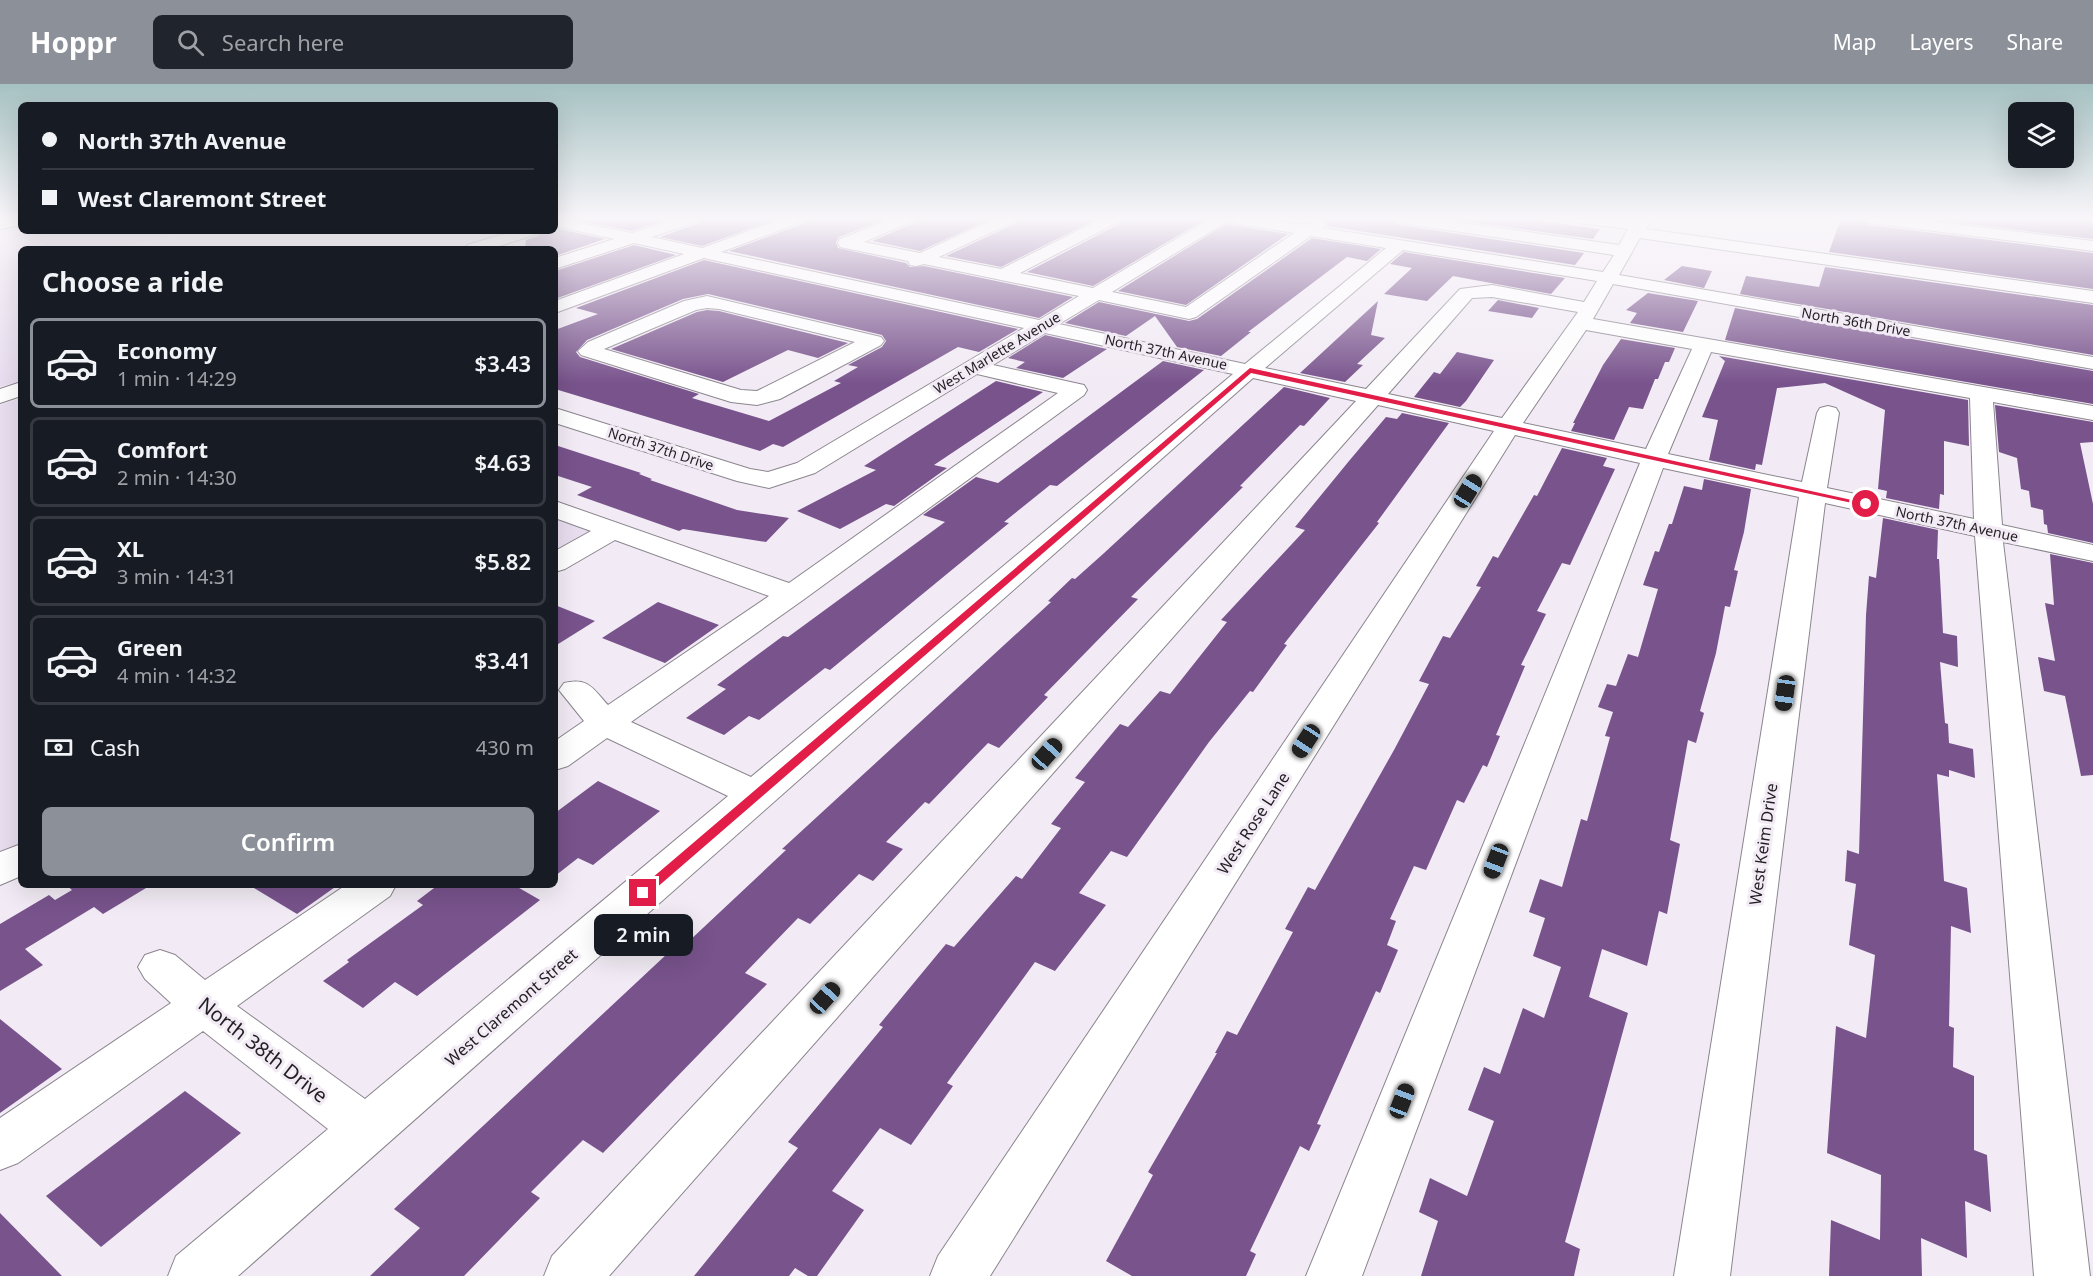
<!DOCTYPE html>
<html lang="en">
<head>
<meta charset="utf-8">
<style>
	:root { --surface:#171b24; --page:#20242c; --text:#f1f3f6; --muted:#9ea1a6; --line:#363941; --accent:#8c9099 }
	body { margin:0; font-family:"Noto Sans",sans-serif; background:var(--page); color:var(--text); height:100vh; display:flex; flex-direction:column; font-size:22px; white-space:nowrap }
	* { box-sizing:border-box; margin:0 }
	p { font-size:20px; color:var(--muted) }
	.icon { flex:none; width:33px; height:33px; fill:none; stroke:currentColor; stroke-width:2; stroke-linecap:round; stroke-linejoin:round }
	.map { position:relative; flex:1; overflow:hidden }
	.side { position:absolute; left:18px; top:162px; width:540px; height:642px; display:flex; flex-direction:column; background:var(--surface); border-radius:9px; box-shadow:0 6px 24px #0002 }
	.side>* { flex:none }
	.guide { position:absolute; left:18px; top:18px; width:540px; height:132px; border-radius:9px; box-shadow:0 6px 24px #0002; display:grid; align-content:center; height:132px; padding:0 24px; background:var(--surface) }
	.buttons { position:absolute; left:2008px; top:18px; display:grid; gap:12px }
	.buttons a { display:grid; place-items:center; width:66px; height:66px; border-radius:9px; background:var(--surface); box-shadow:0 6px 24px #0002; font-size:30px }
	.end { position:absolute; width:27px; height:27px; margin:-14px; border:8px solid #e11d48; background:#fff; box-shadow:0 0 0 3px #fff }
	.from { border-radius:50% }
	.bubble { position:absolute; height:42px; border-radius:9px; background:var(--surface); box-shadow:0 6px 24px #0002; font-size:20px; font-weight:600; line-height:42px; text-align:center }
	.car { position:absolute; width:18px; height:36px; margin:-18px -9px; border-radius:8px; box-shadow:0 0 4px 2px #0007; background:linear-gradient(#222 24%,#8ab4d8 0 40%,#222 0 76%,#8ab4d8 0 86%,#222 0) }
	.guide b { display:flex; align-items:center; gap:21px; height:57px; font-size:22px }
	.guide b+b { border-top:2px solid var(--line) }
	.guide i { width:15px; height:15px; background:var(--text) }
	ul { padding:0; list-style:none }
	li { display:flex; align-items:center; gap:18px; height:90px; margin:0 12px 9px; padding:0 12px; border:3px solid var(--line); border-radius:9px }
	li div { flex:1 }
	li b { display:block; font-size:22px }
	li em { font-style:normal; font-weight:600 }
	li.on { border-color:var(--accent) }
	li>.icon { width:54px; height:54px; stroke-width:1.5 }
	h2 { padding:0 24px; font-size:27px; line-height:72px }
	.pay { display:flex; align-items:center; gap:15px; height:66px; padding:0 24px; font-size:22px }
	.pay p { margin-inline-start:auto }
	.primary-button { display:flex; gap:12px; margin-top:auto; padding:12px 24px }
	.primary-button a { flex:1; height:69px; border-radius:9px; background:var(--accent); color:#fff; font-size:24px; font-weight:600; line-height:69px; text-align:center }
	header { display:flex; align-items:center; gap:36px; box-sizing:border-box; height:84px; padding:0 30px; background:var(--accent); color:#fff }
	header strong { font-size:28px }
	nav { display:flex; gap:33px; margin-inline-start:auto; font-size:21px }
	.search { width:420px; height:54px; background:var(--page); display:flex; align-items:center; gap:15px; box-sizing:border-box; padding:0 21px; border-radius:9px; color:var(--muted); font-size:22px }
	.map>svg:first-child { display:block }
</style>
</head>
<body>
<header>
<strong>Hoppr</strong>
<div class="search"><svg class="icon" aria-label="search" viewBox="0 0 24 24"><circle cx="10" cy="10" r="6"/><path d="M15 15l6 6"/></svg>Search here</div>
<nav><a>Map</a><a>Layers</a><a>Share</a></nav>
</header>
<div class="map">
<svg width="2093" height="1192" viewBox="0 0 2093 1192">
	<rect width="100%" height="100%" fill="#f2ebf5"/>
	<!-- built -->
	<g fill="#e9def0">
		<polygon points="21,137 21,147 193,147 108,165 21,165 21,297 0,303 0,141"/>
		<polygon points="21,314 21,775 0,787 0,321"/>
		<polygon points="555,425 613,446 555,479"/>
	</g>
	<!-- building -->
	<g fill="#78538c" fill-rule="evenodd">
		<polygon points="564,134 672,134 632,147"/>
		<polygon points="701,134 780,134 702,162 660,153 699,139"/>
		<polygon points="807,134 889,134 839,153 836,158 838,164 906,179 910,183 924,182 1073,213 1039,234 729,167 805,139"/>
		<polygon points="916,134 993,134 920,167 872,157 914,139"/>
		<polygon points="1018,134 1099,134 1001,183 946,172 1016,139"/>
		<polygon points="1123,134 1208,134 1093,202 1027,188 1121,139"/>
		<polygon points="1320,134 1390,134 1400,141 1584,169 1575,181 1327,142 1327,138"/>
		<polygon points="1442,134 1518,134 1600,145 1593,155"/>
		<polygon points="1841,134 1860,134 1870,141 2093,169 2093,205 1829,168"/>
		<polygon points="1919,134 2093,134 2093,155"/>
		<polygon points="1226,140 1288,150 1186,221 1118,207"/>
		<polygon points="555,144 605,155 555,172 555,165 525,165 526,156 538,152 541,147 555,147"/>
		<polygon points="1312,154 1381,165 1367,177 1347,173 1248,248 1251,248 1221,272 1177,263 1155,232 1126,252 1065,239 1099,218 1189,237 1197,235"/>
		<polygon points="634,161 676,171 555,215 555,187"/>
		<polygon points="1404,168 1565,194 1551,210 1453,192 1427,217 1384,210 1412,184 1390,180"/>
		<path d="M704,176L1018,245L979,268L958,263L783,363L773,360L760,367L555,305V246L598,230L576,224ZM708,210L882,251L886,257L882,263L848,281L858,283L834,297L841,299L769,337L692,314L699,310L580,273L576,268L587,256L683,215Z"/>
		<polygon points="1682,182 1712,187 1704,204 1664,196"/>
		<polygon points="1825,183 2093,221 2093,271 1740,210 1746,192 1819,203"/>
		<polygon points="1648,209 1698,217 1683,248 1630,239 1637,229 1626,226"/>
		<polygon points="1498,216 1539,224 1532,234 1488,227"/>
		<polygon points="1378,217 1371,251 1385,254 1357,280 1363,281 1345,298 1300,289"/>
		<polygon points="1735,224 2093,287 2093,320 1725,256"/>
		<polygon points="707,226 719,227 848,259 818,274 788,266 723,298 611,265 697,228"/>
		<polygon points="1045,251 1107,265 1063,294 1016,284 1025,278 1008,274"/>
		<polygon points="1621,255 1675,264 1669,278 1665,278 1658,295 1655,295 1643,325 1629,323 1614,356 1571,347 1575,339 1573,339 1603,281"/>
		<polygon points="1457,268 1494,276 1466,317 1460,323 1414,313 1434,288 1440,290"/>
		<polygon points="1719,272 1968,316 1969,362 1944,357 1944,411 1940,410 1939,425 1886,414 1887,407 1878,405 1885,326 1825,299 1777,304 1762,381 1756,380 1755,386 1709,376 1718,336 1702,333 1725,277"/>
		<polygon points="1163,277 1204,286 1057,402 1050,401 1004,438 1009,439 830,586 825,584 759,636 749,632 724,651 686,634 726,605 717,601 783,552 788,553 945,438 923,431 976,393 998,399"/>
		<polygon points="996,297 1043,308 934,381 947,384 894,422 886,420 840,445 797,427 876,386 864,382"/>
		<polygon points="1284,303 1330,314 1304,342 1300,341 1240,402 1243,403 1131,513 1138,515 1044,611 1048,613 999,664 988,659 929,720 925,718 886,758 903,765 873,797 859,790 810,840 798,834 745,889 767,900 603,1069 583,1056 531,1108 540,1114 464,1192 370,1192 420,1144 394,1125 683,855 688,858 786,766 782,765 1051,518 1048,517 1072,494 1075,495 1103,470"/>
		<polygon points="1995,321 2093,338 2093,358 2080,359 2093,420 2093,459 2048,449 2047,441 2044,440 2043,426 2031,423 2029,407 2021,405 2017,374 1999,368"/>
		<polygon points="1402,329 1449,339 1377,438 1379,439 1284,560 1287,561 1253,608 1250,607 1209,658 1127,773 1111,767 1079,809 1106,821 1055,887 1035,878 947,999 953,1002 911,1061 880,1044 832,1107 864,1126 817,1192 808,1192 795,1184 789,1192 694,1192 798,1064 788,1058 883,943 879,941 946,860 954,863 1016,792 1022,795 1061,744 1051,740 1085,698 1075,694 1120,640 1128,643 1160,607 1170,610 1227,538 1221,536 1305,446 1295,443 1349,377 1386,333 1397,335"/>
		<polygon points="555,361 641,389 639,390 652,395 650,396 737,426 789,434 766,458 683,445 679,447 577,411 592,403 555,391"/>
		<polygon points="1562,364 1607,374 1603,382 1615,385 1570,481 1562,479 1537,527 1546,530 1521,581 1525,582 1496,651 1500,652 1487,683 1483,681 1464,719 1457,716 1426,786 1414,782 1390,835 1396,837 1387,861 1398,866 1380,909 1376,907 1317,1040 1321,1041 1309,1067 1300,1062 1250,1167 1256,1170 1246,1192 1132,1192 1106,1177 1153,1091 1148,1088 1217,969 1215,969 1227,947 1237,951 1293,848 1285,845 1308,803 1315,806 1394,666 1429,600 1419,597 1443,552 1450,554 1481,503 1476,502 1493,472 1498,474 1534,411 1537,412"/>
		<polygon points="1704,395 1751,405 1744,448 1734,486 1738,487 1730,523 1725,522 1716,569 1700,627 1704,629 1696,659 1688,656 1670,756 1680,760 1667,830 1659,827 1647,882 1602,865 1589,913 1628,929 1565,1158 1580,1165 1574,1192 1421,1192 1438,1137 1419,1128 1430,1094 1467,1112 1494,1037 1468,1026 1484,983 1500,990 1523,924 1544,934 1561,883 1533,872 1545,834 1529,828 1540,795 1562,803 1581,735 1587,737 1610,653 1605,652 1613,628 1598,623 1607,600 1616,602 1628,570 1638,573 1658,505 1643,501 1655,467 1659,468 1669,440 1672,440 1684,402 1702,406"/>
		<polygon points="1883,434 1938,446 1937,475 1939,475 1943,549 1957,552 1958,583 1940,578 1945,639 1948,640 1949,659 1973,665 1975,694 1949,686 1949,693 1937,690 1944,797 1967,804 1971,849 1951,842 1949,942 1954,944 1953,983 1974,992 1974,1066 1987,1071 1991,1128 1965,1117 1967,1174 1921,1154 1922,1192 1829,1192 1831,1136 1880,1156 1881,1091 1827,1069 1836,942 1866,954 1875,871 1849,861 1856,800 1845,797 1847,766 1859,770 1866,531 1869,492 1876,494"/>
		<polygon points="2050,470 2093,479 2093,691 2081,692 2065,612 2044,607 2038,573 2055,577 2045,519 2054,521"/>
		<polygon points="658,518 719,541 665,579 602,554"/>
		<polygon points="555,521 595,537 555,562"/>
		<polygon points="598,697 660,727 593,781 578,774 555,792 555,729"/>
		<polygon points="66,801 151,801 103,830 94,823 25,865 43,881 0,907 0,840 49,811 55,816 72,806"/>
		<polygon points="249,801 338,801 297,830"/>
		<polygon points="438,801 514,801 540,816 417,912 395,898 363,924 323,897 349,878 347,876 423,821 417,817"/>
		<polygon points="0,935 62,985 0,1029"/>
		<polygon points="185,1007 241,1049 101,1163 46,1112"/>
		<polygon points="0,1129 62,1192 0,1192"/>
	</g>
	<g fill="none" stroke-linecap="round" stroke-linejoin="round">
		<!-- minor casing -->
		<g stroke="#8b858e" stroke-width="2">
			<g id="minor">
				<polygon points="9,134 21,134 21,141 0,145 0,135"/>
				<path d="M555,134L632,149L678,134H699L698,137L652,153L702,164L785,134H805L804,137L721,168L1039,236L1079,212L924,180L916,182L910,181L908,177L840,163L838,159L840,155L894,134H914L913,137L864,158L920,169L997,134H1016L1015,137L939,173L1001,185L1103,134H1121L1120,137L1020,189L1093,204L1212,134H1255L1305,141L1318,135L1326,140L1323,144L1603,188L1614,171L1400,139L1392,134H1429L1619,161L1628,145L1578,139L1570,134H1610L1634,137L1637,134H1651L1646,145L2093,207V219L1640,154L1619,191L2093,273V285L1613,200L1593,235L2093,322V336L1993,318L2002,441L2093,461V477L2003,458L2090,1192H2034L1975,452L1825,419L1730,1192H1674L1799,413L1663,384L1362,1192H1306L1640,379L1515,351L990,1192H930L938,1172L1494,347L1378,321L609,1192H544L552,1172L1356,317L1253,294L238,1192H168L176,1172L328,1045L203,947L18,1079L0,1086V1034L171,919L145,895L138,883L145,871L160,866L175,871L205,896L346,801H396L390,812L237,922L365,1015L728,712L607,654L568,682L555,686V657L584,637L559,606L564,599C589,593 593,605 608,621L769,512L615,456L565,485L555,488V467L591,447L555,434V417L789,499L1058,309L977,290L815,389L769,404L737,397L555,339V324L750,385L768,388L797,379L1024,244L704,174L555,229V217L684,170L634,159L555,185V174L614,155L555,142ZM1226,138L1294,149L1186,223L1112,208ZM1311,152L1386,164L1245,280L1059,240L1099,216L1189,235L1196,233ZM1403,166L1579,194L1597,197L1584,218L1492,201L1460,205L1366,305L1265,284ZM1492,213L1578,228L1502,334L1388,310L1472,214ZM1586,246L1692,265L1646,365L1523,339ZM1045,249L1233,290L751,693L631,638L803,516L1084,311L1087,306L1084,301L993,281ZM1711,268L1970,314L1974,435L1827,404L1839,329L1836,324L1828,322L1820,324L1817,329L1802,398L1668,370Z"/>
				<polygon points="1862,134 1904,134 2093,157 2093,167 1870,139"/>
				<polygon points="514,147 539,147 537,150 490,165 465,165 467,161"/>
				<path d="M707,212L881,253L884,257L881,261L780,315L757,321L731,318L581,271L578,267L588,258L684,217ZM707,224L719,225L855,258L757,307L741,306L604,265L696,226Z"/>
				<polygon points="21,298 21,312 0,319 0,305"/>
				<polygon points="21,760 21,792 0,801 0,768"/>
			</g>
		</g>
		<!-- minor -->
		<use href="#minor" fill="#fff" fill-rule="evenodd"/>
	</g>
	<!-- sky -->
	<linearGradient id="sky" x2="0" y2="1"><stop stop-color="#a6c1c2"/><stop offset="0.45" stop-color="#f9f6fa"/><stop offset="1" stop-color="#f9f6fa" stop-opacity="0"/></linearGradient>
	<rect width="2093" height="300" fill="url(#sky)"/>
	<!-- route -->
	<polygon fill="#e11d48" points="1250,284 1870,420 1866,422 1251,289 647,812 638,812 638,806"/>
	<g text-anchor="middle" stroke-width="6" stroke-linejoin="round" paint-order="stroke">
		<!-- far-street labels -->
		<g font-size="14" fill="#211e22" stroke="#f2ebf5">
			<text transform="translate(1856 238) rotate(10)" y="5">North 36th Drive</text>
			<text transform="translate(1166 268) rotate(12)" y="5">North 37th Avenue</text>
			<text transform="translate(997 269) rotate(-31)" y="5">West Marlette Avenue</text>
			<text transform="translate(661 365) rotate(18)" y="5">North 37th Drive</text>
			<text transform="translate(1957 440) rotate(12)" y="5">North 37th Avenue</text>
		</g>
		<!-- street labels -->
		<g font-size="16" fill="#211e22" stroke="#f2ebf5">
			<text transform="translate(1253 739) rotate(-57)" y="6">West Rose Lane</text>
			<text transform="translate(1763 760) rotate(-82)" y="6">West Keim Drive</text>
			<text transform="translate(511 923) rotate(-41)" y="6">West Claremont Street</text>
		</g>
		<!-- near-street labels -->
		<g font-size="20" fill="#211e22" stroke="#f2ebf5">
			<text transform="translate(263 966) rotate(38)" y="7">North 38th Drive</text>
		</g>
	</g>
</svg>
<div class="buttons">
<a><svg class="icon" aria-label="layers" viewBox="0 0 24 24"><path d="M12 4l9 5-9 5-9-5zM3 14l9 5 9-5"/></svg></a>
</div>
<i class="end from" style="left:1866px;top:420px"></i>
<i class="end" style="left:643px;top:809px"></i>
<div class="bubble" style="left:594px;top:830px;width:99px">2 min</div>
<i class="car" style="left:1468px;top:407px;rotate:32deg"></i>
<i class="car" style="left:1785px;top:609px;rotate:188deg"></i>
<i class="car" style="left:1306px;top:657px;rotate:213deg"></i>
<i class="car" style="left:1047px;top:670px;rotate:42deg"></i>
<i class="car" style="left:1496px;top:777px;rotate:201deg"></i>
<i class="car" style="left:825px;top:914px;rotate:42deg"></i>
<i class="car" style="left:1402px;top:1017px;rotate:21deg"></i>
<div class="guide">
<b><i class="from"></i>North 37th Avenue</b>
<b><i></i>West Claremont Street</b>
</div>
<section class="side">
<h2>Choose a ride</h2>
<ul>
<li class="on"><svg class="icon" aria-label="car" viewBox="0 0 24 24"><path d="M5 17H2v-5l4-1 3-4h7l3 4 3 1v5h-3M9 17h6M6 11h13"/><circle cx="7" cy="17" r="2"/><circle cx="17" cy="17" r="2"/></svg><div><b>Economy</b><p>1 min · 14:29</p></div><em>$3.43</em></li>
<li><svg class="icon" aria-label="car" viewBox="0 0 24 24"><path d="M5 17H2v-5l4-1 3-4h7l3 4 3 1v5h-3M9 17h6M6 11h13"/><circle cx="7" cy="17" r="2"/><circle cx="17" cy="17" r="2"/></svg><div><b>Comfort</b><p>2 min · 14:30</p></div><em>$4.63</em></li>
<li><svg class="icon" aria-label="car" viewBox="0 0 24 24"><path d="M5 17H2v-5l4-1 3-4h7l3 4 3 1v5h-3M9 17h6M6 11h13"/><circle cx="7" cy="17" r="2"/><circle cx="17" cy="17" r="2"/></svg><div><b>XL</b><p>3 min · 14:31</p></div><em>$5.82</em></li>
<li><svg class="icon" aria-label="car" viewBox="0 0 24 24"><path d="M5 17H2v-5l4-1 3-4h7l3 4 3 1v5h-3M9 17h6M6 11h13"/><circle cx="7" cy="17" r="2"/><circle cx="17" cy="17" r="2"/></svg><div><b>Green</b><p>4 min · 14:32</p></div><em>$3.41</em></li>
</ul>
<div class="pay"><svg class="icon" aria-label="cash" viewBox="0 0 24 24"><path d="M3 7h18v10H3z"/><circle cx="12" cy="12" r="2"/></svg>Cash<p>430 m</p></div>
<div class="primary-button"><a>Confirm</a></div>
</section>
</div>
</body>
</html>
